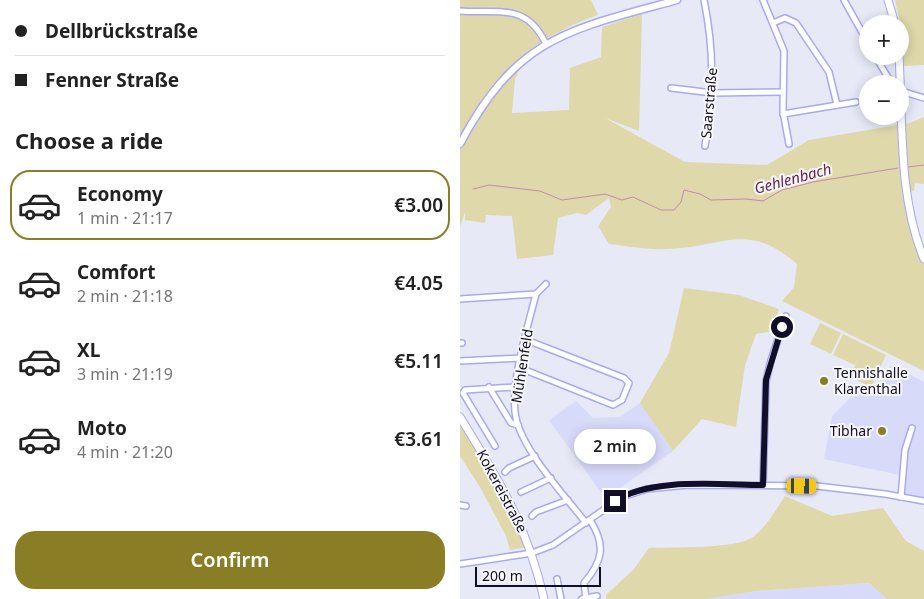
<!DOCTYPE html>
<html lang="en">
<head>
<meta charset="utf-8">
<style>
	:root { --surface:#fff; --page:#f2f2f2; --text:#222; --muted:#767676; --line:#e0e0e0; --accent:#897e25 }
	body { margin:0; font-family:"Noto Sans",sans-serif; background:var(--page); color:var(--text); height:100vh; display:flex; flex-direction:column; font-size:19px; white-space:nowrap }
	* { box-sizing:border-box; margin:0 }
	p { font-size:16px; color:var(--muted) }
	.icon { flex:none; width:28px; height:28px; fill:none; stroke:currentColor; stroke-width:2; stroke-linecap:round; stroke-linejoin:round }
	.map { position:relative; flex:1; overflow:hidden }
	.details { display:flex; flex-direction:column; background:var(--surface); width:460px }
	.details>* { flex:none }
	.banner { display:grid; align-content:center; height:110px; padding:0 15px; background:var(--surface) }
	.fabs { position:absolute; left:399px; top:15px; display:grid; gap:10px }
	.fabs a { display:grid; place-items:center; width:50px; height:50px; border-radius:50%; background:var(--surface); box-shadow:0 2px 12px #0003; font-size:25px }
	.scale { position:absolute; left:15px; bottom:12px; width:126px; box-sizing:border-box; padding-left:5px; border:2px solid #100f27; border-top:0; font-size:14px; line-height:18px; white-space:nowrap; color:#100f27; -webkit-text-stroke:4px #f7f7f7; paint-order:stroke }
	.end { position:absolute; width:22px; height:22px; margin:-11px; border:6px solid #100f27; background:#fff; box-shadow:0 0 0 2px #fff }
	.from { border-radius:50% }
	.bubble { position:absolute; height:35px; border-radius:18px; background:var(--surface); box-shadow:0 2px 12px #0003; font-size:16px; font-weight:600; line-height:35px; text-align:center }
	.car { position:absolute; width:15px; height:30px; margin:-15px -8px; border-radius:6px; box-shadow:0 0 4px 1px #0007; background:linear-gradient(#f5c518 24%,#345 0 40%,#f5c518 0 76%,#345 0 86%,#f5c518 0) }
	.banner b { display:flex; align-items:center; gap:18px; height:48px; font-size:19px }
	.banner b+b { border-top:1px solid var(--line) }
	.banner i { width:12px; height:12px; background:var(--text) }
	ul { padding:0; list-style:none }
	li { display:flex; align-items:center; gap:15px; height:70px; margin:0 10px 8px; padding:0 5px; border:2px solid transparent; border-radius:20px }
	li div { flex:1 }
	li b { display:block; font-size:19px }
	li em { font-style:normal; font-weight:600 }
	li.active { border-color:var(--accent) }
	li>.icon { width:45px; height:45px; stroke-width:1.5 }
	h2 { padding:0 15px; font-size:22px; line-height:60px }
	.cta { display:flex; gap:10px; margin-top:auto; padding:10px 15px }
	.cta a { flex:1; height:58px; border-radius:20px; background:var(--accent); color:#fff; font-size:20px; font-weight:600; line-height:58px; text-align:center }
	main { display:flex; flex:1; min-height:0 }
	.map>svg:first-child { display:block }
</style>
</head>
<body>
<main>
<section class="details">
<div class="banner">
<b><i class="from"></i>Dellbrückstraße</b>
<b><i></i>Fenner Straße</b>
</div>
<h2>Choose a ride</h2>
<ul>
<li class="active"><svg class="icon" aria-label="car" viewBox="0 0 24 24"><path d="M5 17H2v-5l4-1 3-4h7l3 4 3 1v5h-3M9 17h6M6 11h13"/><circle cx="7" cy="17" r="2"/><circle cx="17" cy="17" r="2"/></svg><div><b>Economy</b><p>1 min · 21:17</p></div><em>€3.00</em></li>
<li><svg class="icon" aria-label="car" viewBox="0 0 24 24"><path d="M5 17H2v-5l4-1 3-4h7l3 4 3 1v5h-3M9 17h6M6 11h13"/><circle cx="7" cy="17" r="2"/><circle cx="17" cy="17" r="2"/></svg><div><b>Comfort</b><p>2 min · 21:18</p></div><em>€4.05</em></li>
<li><svg class="icon" aria-label="car" viewBox="0 0 24 24"><path d="M5 17H2v-5l4-1 3-4h7l3 4 3 1v5h-3M9 17h6M6 11h13"/><circle cx="7" cy="17" r="2"/><circle cx="17" cy="17" r="2"/></svg><div><b>XL</b><p>3 min · 21:19</p></div><em>€5.11</em></li>
<li><svg class="icon" aria-label="car" viewBox="0 0 24 24"><path d="M5 17H2v-5l4-1 3-4h7l3 4 3 1v5h-3M9 17h6M6 11h13"/><circle cx="7" cy="17" r="2"/><circle cx="17" cy="17" r="2"/></svg><div><b>Moto</b><p>4 min · 21:20</p></div><em>€3.61</em></li>
</ul>
<div class="cta"><a>Confirm</a></div>
</section>
<div class="map">
<svg width="464" height="599" viewBox="0 0 464 599">
	<rect width="100%" height="100%" fill="#e7e9f7"/>
	<!-- built -->
	<g fill="#d8dafa">
		<polygon points="432,365 464,382 464,499 439,494 440,475 364,459 372,416 399,389 415,389"/>
		<polygon points="116,401 133,418 160,417 180,403 213,451 145,498 89,420"/>
		<polygon points="409,583 427,599 246,599 296,591"/>
	</g>
	<!-- green -->
	<g fill="#ded8aa">
		<path d="M0,0H131L138,15C111,24 78,41 58,60L61,66L55,79L52,113L109,110L110,68L141,57L142,27L182,14L179,131L145,118L225,162L307,165L349,140L450,123L464,117V184L455,183L454,191L443,192L448,219L464,263V371L322,301L334,287L337,264C287,220 262,248 206,249C187,250 167,246 149,244L138,226L151,207L149,198L126,215L117,213L98,218L93,255L57,259L52,216L26,215L25,223L5,220V212L0,227Z"/>
		<polygon points="435,0 464,0 464,65 444,66 440,24"/>
		<polygon points="224,288 279,295 319,309 312,331 296,334 285,365 276,427 242,419 213,451 180,403 209,353"/>
		<polygon points="360,323 381,333 371,354 350,344"/>
		<polygon points="383,334 426,355 411,387 390,377 400,355 395,365 373,355"/>
		<polygon points="0,423 32,473 67,547 50,550 46,536 20,487 0,456"/>
		<path d="M325,496L372,516L423,508L446,541L464,551V599H427L409,583L296,591L246,599H146V595L174,569L189,548C212,547 276,549 293,537C306,527 316,510 325,496Z"/>
	</g>
	<g fill="none" stroke-linecap="round" stroke-linejoin="round">
		<!-- stream -->
		<g stroke="#c58aae" stroke-width="1">
			<polyline points="448,167 464,165"/>
			<polyline points="13,189 29,185 80,191 102,200 145,194 162,200 173,197 201,210 214,210 221,202 224,190 240,194 251,200 286,199 303,201 322,190 353,182 438,168"/>
		</g>
		<!-- minor casing -->
		<g stroke="#a7aaee" stroke-width="8">
			<g id="minor">
				<path d="M244,0C255,54 253,93 245,146"/>
				<polyline points="303,0 324,51 323,111 329,144"/>
				<polyline points="384,0 408,43"/>
				<path d="M0,11C39,14 66,2 86,44"/>
				<polyline points="313,23 325,18 336,23 369,72 377,105"/>
				<polyline points="415,56 429,79"/>
				<polyline points="211,88 253,93 322,92"/>
				<polyline points="441,91 464,98"/>
				<polyline points="323,114 396,102"/>
				<polyline points="76,294 86,284"/>
				<path d="M0,299L76,294C68,326 49,386 56,418C63,451 105,496 126,523"/>
				<polyline points="0,343 2,343"/>
				<polyline points="0,361 61,358"/>
				<polyline points="60,368 153,405 162,400 169,383 164,378 64,339"/>
				<polyline points="29,387 51,423 58,425"/>
				<polyline points="35,446 3,393 5,390 56,387"/>
				<polyline points="45,472 49,468 75,456"/>
				<polyline points="303,485 306,381 311,360 326,316"/>
				<polyline points="61,492 91,478"/>
				<polyline points="441,497 445,450 452,428"/>
				<polyline points="0,505 6,506"/>
				<polyline points="72,516 76,512 108,500"/>
				<polyline points="0,564 72,553 93,545 162,497 187,489 228,485 357,486 425,494 464,501"/>
				<polyline points="97,579 101,599"/>
				<polyline points="126,598 137,596"/>
				<path d="M122,599L126,598L124,583C143,561 146,545 130,520"/>
			</g>
		</g>
		<!-- tertiary casing -->
		<g stroke="#a7aaee" stroke-width="9">
			<path id="tertiary" d="M0,144C57,37 107,30 217,0"/>
		</g>
		<!-- secondary casing -->
		<g stroke="#a7aaee" stroke-width="9">
			<g id="secondary">
				<polyline points="428,0 435,24"/>
				<path d="M439,56C443,122 438,197 464,259"/>
				<path d="M0,417C39,480 67,525 84,599"/>
			</g>
		</g>
		<!-- minor -->
		<use href="#minor" stroke="#fff" stroke-width="5"/>
		<!-- tertiary -->
		<use href="#tertiary" stroke="#fff" stroke-width="6"/>
		<!-- secondary -->
		<use href="#secondary" stroke="#fff" stroke-width="7"/>
	</g>
	<g fill="none" stroke-linecap="round" stroke-linejoin="round">
		<!-- route -->
		<path stroke="#100f27" stroke-width="6" d="M155,501C192,477 260,485 303,485L306,380L322,327"/>
	</g>
	<!-- markers -->
	<g fill="#897e25" stroke="#f7f7f7" stroke-width="2">
		<circle cx="364" cy="381" r="5"/>
		<circle cx="422" cy="431" r="5"/>
	</g>
	<g text-anchor="middle" stroke-width="4" stroke-linejoin="round" paint-order="stroke">
		<!-- street labels -->
		<g font-size="14" fill="#100f27" stroke="#f7f7f7">
			<text transform="translate(249 103) rotate(-85)" y="5">Saarstraße</text>
			<text transform="translate(62 366) rotate(-81)" y="5">Mühlenfeld</text>
			<text transform="translate(42 491) rotate(62)" y="5">Kokereistraße</text>
		</g>
		<!-- poi labels -->
		<g font-size="14" fill="#100f27" stroke="#f7f7f7" text-anchor="start">
			<text x="374" y="378">Tennishalle<tspan x="374" dy="16">Klarenthal</tspan></text>
			<text x="412" y="436" text-anchor="end">Tibhar</text>
		</g>
		<!-- water labels -->
		<g font-size="15" font-style="italic" fill="#682353" stroke="#f7f7f7">
			<text transform="translate(333 179) rotate(-15)" y="5">Gehlenbach</text>
		</g>
	</g>
</svg>
<div class="fabs">
<a>+</a>
<a>−</a>
</div>
<div class="scale">200 m</div>
<i class="end from" style="left:322px;top:327px"></i>
<i class="end" style="left:155px;top:501px"></i>
<div class="bubble" style="left:114px;top:429px;width:82px">2 min</div>
<i class="car" style="left:342px;top:486px;rotate:91deg"></i>
</div>
</main>
</body>
</html>
